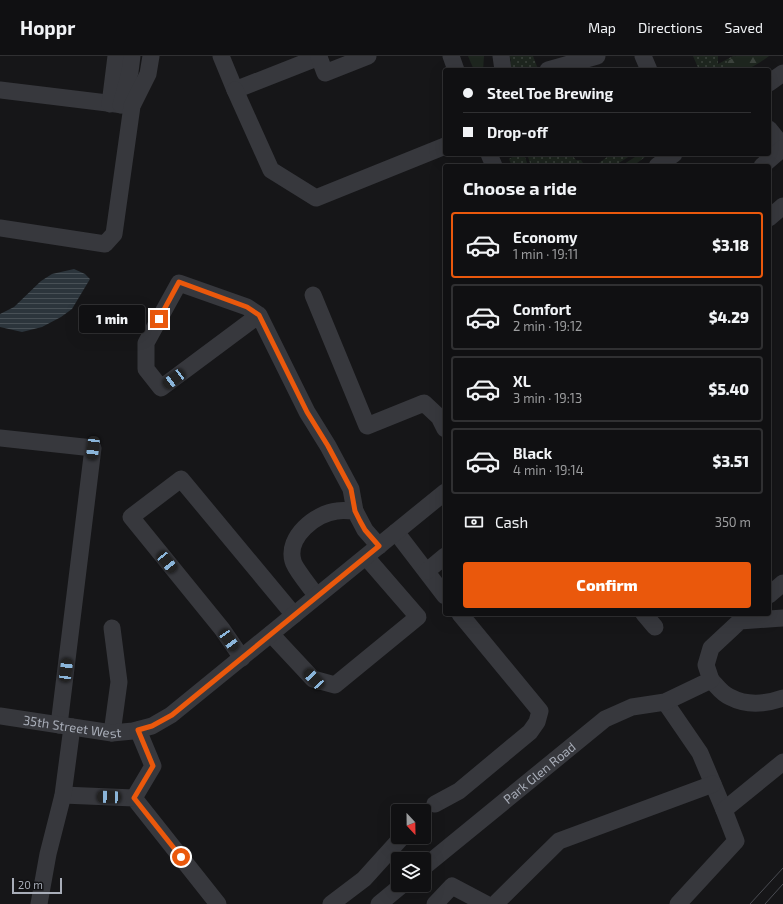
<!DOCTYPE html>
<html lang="en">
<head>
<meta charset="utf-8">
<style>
	:root { --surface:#101012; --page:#19191b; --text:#f1f3f6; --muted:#9c9d9f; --line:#303032; --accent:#ea580c }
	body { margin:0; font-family:"Exo 2",sans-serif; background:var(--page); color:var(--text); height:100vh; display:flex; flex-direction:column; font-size:15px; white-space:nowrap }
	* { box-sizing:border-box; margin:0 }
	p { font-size:13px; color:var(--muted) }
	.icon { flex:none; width:22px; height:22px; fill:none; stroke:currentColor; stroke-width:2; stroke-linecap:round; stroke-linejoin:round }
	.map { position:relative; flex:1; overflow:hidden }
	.panel { position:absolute; left:443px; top:108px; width:328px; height:452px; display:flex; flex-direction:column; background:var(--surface); border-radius:4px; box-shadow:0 4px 16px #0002,0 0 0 1px var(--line) }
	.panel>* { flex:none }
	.hud { position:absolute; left:443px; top:12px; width:328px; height:88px; border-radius:4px; box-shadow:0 4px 16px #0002,0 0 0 1px var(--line); display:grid; align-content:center; height:88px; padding:0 20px; background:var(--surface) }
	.needle { width:26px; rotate:158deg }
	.fabs { position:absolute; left:391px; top:748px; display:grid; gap:8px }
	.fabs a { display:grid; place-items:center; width:40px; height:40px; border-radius:4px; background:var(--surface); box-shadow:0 4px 16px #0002,0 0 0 1px var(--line); font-size:20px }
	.scale { position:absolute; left:12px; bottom:10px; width:50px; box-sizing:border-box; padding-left:4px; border:2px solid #a8adb8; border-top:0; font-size:11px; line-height:14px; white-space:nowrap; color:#a8adb8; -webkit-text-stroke:3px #111113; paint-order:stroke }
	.end { position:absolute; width:18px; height:18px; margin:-9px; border:5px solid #ea580c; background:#fff; box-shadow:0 0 0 2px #fff }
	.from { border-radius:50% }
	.bubble { position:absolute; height:28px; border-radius:4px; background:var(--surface); box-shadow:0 4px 16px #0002,0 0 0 1px var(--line); font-size:13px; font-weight:800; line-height:28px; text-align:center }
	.car { position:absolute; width:12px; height:24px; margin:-12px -6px; border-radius:5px; box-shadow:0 0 3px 1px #0007; background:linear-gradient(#222 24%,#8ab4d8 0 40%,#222 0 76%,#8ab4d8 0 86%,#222 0) }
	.hud b { display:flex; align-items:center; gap:14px; height:38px; font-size:15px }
	.hud b+b { border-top:1px solid var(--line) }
	.hud i { width:10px; height:10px; background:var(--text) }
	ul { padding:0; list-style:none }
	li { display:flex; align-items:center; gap:12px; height:66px; margin:0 8px 6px; padding:0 12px; border:2px solid var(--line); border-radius:4px }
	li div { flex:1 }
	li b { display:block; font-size:15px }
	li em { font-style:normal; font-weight:800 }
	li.active { border-color:var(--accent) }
	li>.icon { width:36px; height:36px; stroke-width:1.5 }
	h2 { padding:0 20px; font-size:18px; line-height:48px }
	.pay { display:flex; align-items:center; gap:10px; height:44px; padding:0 20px; font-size:15px }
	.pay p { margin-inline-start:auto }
	.cta { display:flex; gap:8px; margin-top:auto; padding:8px 20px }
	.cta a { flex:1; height:46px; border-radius:4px; background:var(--accent); color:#fff; font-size:16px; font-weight:800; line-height:46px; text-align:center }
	header { display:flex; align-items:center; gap:24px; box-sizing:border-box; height:56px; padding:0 20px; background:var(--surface); border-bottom:1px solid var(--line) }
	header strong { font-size:19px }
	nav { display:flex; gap:22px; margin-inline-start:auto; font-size:14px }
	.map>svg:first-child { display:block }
</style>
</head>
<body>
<header>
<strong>Hoppr</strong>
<nav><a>Map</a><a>Directions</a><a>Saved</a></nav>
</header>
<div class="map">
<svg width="783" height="848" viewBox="0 0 783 848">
	<defs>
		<pattern id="grass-dots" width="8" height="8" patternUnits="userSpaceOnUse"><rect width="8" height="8" fill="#1e261f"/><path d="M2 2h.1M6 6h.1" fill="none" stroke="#3c433d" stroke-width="1.8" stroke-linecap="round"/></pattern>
		<pattern id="forest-firs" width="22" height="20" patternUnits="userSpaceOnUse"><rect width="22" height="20" fill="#1e261f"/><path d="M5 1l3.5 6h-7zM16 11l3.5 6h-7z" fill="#3c433d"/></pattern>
		<pattern id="water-rules" width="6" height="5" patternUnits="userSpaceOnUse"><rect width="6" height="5" fill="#2c353c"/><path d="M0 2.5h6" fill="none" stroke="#485056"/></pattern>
	</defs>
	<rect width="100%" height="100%" fill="#161618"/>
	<!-- grass -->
	<g fill="url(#grass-dots)">
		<polygon points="509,0 533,0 538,13 510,14 511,4"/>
		<polygon points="693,0 718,0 718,8 733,0 736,0 728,6 723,14 699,14"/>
		<polygon points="517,98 524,98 528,110 512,110 509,103"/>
		<polygon points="527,98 571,98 576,104 581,104 585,110 531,110"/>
		<polygon points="611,98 633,98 614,110 595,110"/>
	</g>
	<!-- forest -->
	<g fill="url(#forest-firs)">
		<polygon points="468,0 484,0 483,14 474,14"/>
		<path d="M736,0H769C750,14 746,15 722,14L728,5Z"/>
		<polygon points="642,98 649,98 633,110 621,110 635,101"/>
	</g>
	<!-- water -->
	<polygon fill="url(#water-rules)" points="74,213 85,218 90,223 72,253 61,261 42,271 22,276 0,271 0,258 14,251 41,225 52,218"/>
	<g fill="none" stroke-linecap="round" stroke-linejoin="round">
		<!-- minor -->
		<g stroke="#37383d" stroke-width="17">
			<polyline points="221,0 235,34 319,1 319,0"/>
			<polyline points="451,0 456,14"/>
			<polyline points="501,0 503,14"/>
			<polyline points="643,0 649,14"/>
			<polyline points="319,1 325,17 368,0"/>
			<polyline points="548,14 597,0"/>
			<polyline points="769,27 783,17"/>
			<polyline points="0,34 132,50"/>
			<polyline points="235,34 271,114 316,142 445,90"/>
			<polyline points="110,48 116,0"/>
			<polyline points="121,49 130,16 132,0"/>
			<polyline points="769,73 783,90"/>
			<polyline points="489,98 494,110"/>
			<polyline points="657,110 674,98"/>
			<polyline points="762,110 783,92"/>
			<polyline points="769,162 783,150"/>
			<polyline points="0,172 105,188 114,178 132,50 148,18 151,0"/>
			<polyline points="313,239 367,370 424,347 439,361 445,373"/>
			<polyline points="259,259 161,332 146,313 146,287 179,227 247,251 259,259 307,356 328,390 351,433 355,455"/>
			<polyline points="0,382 93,392 59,669"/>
			<polyline points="396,476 445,540"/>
			<polyline points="427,515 445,500"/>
			<polyline points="769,539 783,527"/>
			<path d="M317,540C312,534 294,511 293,505C286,481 316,457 337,455C343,454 349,455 355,455L365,474L379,490"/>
			<polyline points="644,558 655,571"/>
			<polyline points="112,572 119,626 112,677"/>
			<polyline points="271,578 313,623 335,629 418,561 366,501"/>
			<polyline points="242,602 222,573 131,461 181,423 294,559"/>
			<path d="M711,624C717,630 722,638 730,641C747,650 766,648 783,642"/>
			<polyline points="665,646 700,697 724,754"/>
			<path id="s1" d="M0,660L112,677L133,675L152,670L171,659L445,436"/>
			<polyline points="63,739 134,742 218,848"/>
			<polyline points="134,742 153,710 138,674"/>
			<polyline points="435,748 459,735 530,676 537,666 540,655 460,558"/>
			<path id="s2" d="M424,811L605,663L632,651L665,646L711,624L706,609L711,592L740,565L783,562"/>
			<polyline points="39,848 48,798 63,739 72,671"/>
			<polyline points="331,848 364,823 402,781"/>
			<polyline points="379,848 402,829"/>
			<polyline points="435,848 452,830 486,848"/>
			<polyline points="495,848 559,785 713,728"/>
			<polyline points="678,848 736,785 724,754 783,706"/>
		</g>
		<!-- tram -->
		<g stroke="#4a4c52" stroke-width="1">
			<polyline points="750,848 783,812"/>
			<polyline points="765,848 783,828"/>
		</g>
	</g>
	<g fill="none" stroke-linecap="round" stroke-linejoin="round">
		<!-- route -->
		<polyline stroke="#ea580c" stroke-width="5" points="159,263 179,226 247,251 259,259 307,356 328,390 351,433 355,455 360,465 365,474 379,490 172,659 152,670 138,674 153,710 134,742 181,801"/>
	</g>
	<g text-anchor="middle" stroke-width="3" stroke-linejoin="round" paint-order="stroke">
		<!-- street labels -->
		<g font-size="13" fill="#a8adb8" stroke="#111113">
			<text dy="5" stroke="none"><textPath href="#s1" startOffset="73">35th Street West</textPath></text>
			<text dy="5" stroke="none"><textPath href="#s2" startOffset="149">Park Glen Road</textPath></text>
		</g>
	</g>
</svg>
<div class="fabs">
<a><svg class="needle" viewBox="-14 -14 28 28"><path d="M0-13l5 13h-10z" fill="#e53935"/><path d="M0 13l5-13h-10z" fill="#9c9d9f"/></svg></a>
<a><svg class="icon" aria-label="layers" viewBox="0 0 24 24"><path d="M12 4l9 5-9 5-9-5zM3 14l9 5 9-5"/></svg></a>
</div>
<div class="scale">20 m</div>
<i class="end from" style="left:181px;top:801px"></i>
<i class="end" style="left:159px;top:263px"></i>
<div class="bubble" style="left:79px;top:249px;width:66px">1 min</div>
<i class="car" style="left:174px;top:323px;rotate:233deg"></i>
<i class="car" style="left:93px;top:392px;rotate:187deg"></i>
<i class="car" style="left:167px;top:506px;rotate:141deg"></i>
<i class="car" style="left:229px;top:584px;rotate:145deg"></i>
<i class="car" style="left:66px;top:614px;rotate:7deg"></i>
<i class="car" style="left:314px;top:623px;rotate:317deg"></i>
<i class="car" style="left:109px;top:741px;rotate:272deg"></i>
<div class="hud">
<b><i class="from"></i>Steel Toe Brewing</b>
<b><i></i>Drop-off</b>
</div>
<section class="panel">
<h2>Choose a ride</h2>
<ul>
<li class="active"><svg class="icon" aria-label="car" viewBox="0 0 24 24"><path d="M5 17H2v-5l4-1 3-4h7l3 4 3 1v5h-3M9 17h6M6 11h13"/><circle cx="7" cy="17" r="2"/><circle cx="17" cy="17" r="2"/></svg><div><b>Economy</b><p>1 min · 19:11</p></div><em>$3.18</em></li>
<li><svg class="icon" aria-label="car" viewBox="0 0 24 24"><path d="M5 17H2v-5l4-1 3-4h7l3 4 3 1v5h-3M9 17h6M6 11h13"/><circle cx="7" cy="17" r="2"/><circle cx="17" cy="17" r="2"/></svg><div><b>Comfort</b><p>2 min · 19:12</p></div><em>$4.29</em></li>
<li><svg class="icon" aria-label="car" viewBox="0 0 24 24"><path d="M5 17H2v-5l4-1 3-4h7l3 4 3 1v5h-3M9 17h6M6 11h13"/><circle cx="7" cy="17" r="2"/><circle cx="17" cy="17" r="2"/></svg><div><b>XL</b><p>3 min · 19:13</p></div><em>$5.40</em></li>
<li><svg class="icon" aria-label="car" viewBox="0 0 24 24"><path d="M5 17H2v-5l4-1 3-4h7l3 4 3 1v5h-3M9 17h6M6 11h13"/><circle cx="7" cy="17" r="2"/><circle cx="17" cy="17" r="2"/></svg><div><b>Black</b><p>4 min · 19:14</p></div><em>$3.51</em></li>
</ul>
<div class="pay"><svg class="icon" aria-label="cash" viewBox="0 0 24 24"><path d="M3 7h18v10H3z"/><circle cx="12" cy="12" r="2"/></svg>Cash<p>350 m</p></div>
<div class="cta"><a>Confirm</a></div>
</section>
</div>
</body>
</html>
